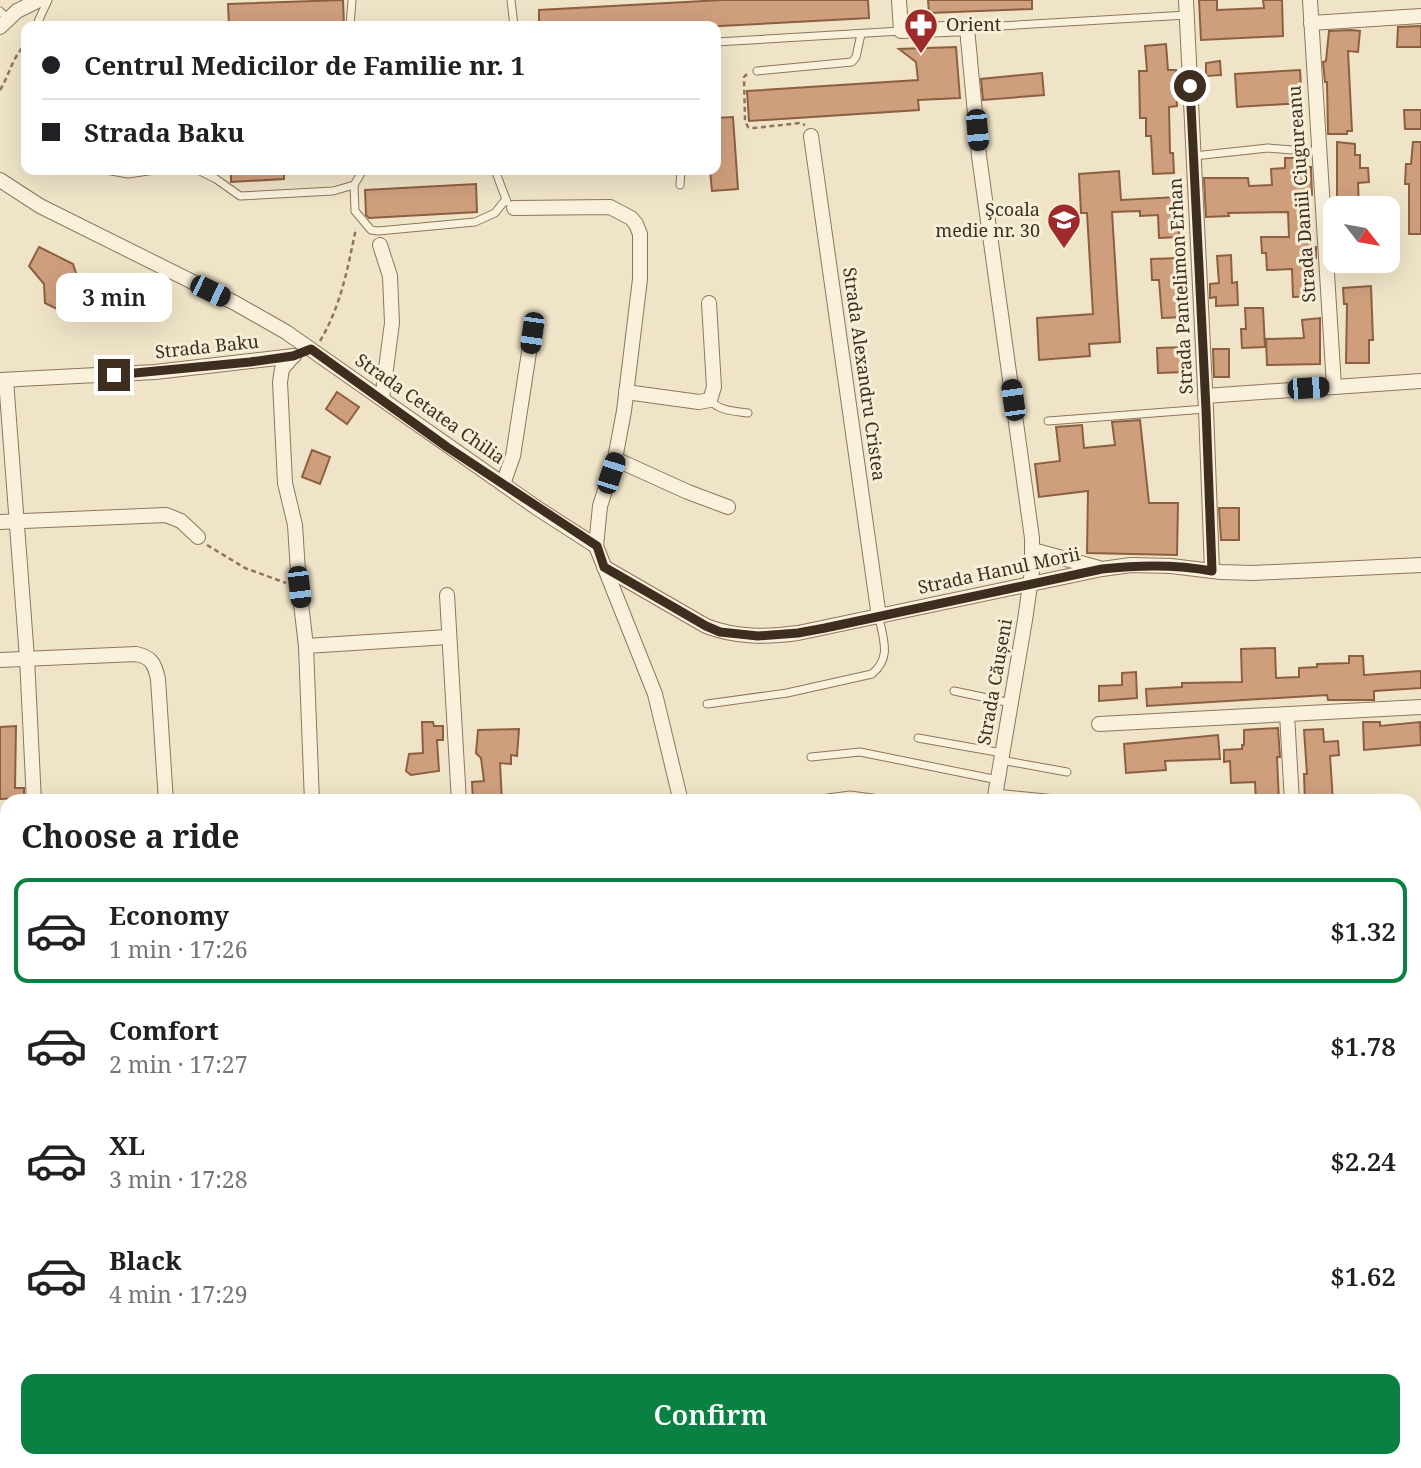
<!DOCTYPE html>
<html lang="en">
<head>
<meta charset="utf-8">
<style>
	:root { --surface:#fff; --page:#f2f2f2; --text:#202124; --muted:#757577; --line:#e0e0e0; --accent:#0b8043 }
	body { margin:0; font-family:"Noto Serif",serif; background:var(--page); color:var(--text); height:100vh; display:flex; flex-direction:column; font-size:26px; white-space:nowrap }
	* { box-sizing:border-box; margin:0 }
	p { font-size:23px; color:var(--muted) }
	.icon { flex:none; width:38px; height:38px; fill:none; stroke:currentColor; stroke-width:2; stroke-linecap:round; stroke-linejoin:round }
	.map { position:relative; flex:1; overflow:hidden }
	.panel { position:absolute; left:0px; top:794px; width:1421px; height:674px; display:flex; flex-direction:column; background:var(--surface); border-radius:21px 21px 0 0; box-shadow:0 7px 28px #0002 }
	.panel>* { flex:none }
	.hud { position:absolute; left:21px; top:21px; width:700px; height:154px; border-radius:14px; box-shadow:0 7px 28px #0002; display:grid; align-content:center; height:154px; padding:0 21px; background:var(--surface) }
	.needle { width:46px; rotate:121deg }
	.buttons { position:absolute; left:1323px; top:196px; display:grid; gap:14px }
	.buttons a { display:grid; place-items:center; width:77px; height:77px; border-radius:14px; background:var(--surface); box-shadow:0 7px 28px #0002; font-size:35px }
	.end { position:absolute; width:32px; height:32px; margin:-16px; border:9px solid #3d2e20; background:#fff; box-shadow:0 0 0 4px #fff }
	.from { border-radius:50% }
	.bubble { position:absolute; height:49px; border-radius:14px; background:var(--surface); box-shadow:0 7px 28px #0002; font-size:23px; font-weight:600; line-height:49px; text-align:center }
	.car { position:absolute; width:21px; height:42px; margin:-21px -10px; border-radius:9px; box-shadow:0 0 5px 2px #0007; background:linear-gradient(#222 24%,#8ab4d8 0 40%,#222 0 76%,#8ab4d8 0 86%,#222 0) }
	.hud b { display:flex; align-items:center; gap:24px; height:66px; font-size:26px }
	.hud b+b { border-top:2px solid var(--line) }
	.hud i { width:18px; height:18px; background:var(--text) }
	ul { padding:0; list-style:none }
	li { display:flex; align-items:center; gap:21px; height:105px; margin:0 14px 10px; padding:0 7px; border:4px solid transparent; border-radius:14px }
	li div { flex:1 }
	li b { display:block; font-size:26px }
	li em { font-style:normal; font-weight:600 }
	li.on { border-color:var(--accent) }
	li>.icon { width:63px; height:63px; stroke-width:1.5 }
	h2 { padding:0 21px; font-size:32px; line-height:84px }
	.button { display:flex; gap:14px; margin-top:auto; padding:14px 21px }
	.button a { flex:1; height:80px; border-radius:14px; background:var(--accent); color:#fff; font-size:28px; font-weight:600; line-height:80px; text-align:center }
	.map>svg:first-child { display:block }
</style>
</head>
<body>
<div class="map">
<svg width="1421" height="1468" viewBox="0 0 1421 1468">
	<rect width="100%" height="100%" fill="#f0e4c8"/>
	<!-- building -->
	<g fill="#cf9f7d" stroke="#8d5f41" stroke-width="2">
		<polygon points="343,0 344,26 229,26 228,4"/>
		<polygon points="722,0 868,0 869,18 720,26 539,26 539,10"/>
		<polygon points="928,0 1032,0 1032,9 929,13"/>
		<polygon points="1199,0 1217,0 1217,10 1264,8 1263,0 1282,0 1283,36 1201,40"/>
		<polygon points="1421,26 1421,47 1397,47 1398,27"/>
		<polygon points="1351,30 1360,31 1358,52 1348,51 1352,131 1347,131 1347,134 1328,134 1327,82 1325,82 1323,62 1326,61 1329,31"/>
		<polygon points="1166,44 1168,70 1176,70 1177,106 1169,107 1170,153 1173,153 1174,173 1153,174 1151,136 1146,136 1146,118 1140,118 1139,71 1147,71 1145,46"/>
		<polygon points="956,47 960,98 918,100 919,110 749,121 747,91 918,80 916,62 899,49"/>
		<polygon points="1220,61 1221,75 1206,76 1206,63"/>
		<polygon points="1300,70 1302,103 1237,107 1235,74"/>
		<polygon points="1042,73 1044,95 983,100 981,79"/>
		<polygon points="1404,110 1421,110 1421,129 1405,129"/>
		<polygon points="733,117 738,189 712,191 710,170 716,170 716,118"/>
		<polygon points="1337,142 1355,144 1355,155 1360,155 1360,168 1368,168 1369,182 1358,183 1359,208 1348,208 1348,197 1337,198"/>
		<polygon points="1413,142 1421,142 1421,234 1409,234 1409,184 1405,184 1406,164 1411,164"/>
		<polygon points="1285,158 1296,158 1296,167 1311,167 1312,195 1304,195 1305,236 1310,236 1310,247 1316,247 1316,258 1313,258 1314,296 1293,297 1292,269 1267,270 1266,253 1262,253 1261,237 1289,237 1288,212 1228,213 1229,216 1206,217 1204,178 1248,178 1249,186 1272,185 1271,169 1285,168"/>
		<polygon points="231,170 284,170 284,179 231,182"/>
		<polygon points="1119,171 1121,200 1178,197 1179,237 1159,238 1158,215 1140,216 1140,211 1112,212 1120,342 1089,344 1090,356 1039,360 1037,318 1093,314 1087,213 1081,213 1079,174"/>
		<polygon points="476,184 477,212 369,218 366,215 365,190"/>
		<polygon points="39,247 73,264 78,279 73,307 61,311 45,303 44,284 29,266"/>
		<polygon points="1231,255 1232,283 1237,282 1238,305 1216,306 1216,297 1210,298 1210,284 1219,283 1217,256"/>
		<polygon points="1180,258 1181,295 1184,295 1186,317 1162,318 1159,280 1152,280 1151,259"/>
		<polygon points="1371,286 1373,340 1369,340 1369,363 1346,363 1347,304 1344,304 1343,288"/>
		<polygon points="1245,308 1263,308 1265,347 1242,348 1241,329 1246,329"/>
		<polygon points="1320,318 1320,364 1267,365 1266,339 1304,338 1302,320"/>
		<polygon points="1187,347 1187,372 1158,373 1157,348"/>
		<polygon points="1213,349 1229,349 1229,377 1214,377"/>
		<polygon points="337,392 359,407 347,424 326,409"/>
		<polygon points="1140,420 1149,503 1178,503 1177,555 1087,553 1088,491 1039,497 1035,464 1060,461 1056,427 1082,425 1084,448 1115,445 1112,422"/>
		<polygon points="312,450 330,457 320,484 302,477"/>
		<polygon points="1219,508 1239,508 1239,540 1221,540"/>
		<polygon points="1275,648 1276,678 1299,677 1299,668 1317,667 1317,664 1349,663 1349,656 1363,656 1364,675 1421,671 1421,688 1374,691 1374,700 1328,700 1327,695 1147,706 1146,689 1182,687 1182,683 1242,682 1241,649"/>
		<polygon points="1136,672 1137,698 1099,701 1099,686 1122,685 1122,673"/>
		<polygon points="422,722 433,722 434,726 443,726 443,740 437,740 439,771 411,775 406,771 409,754 423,753"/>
		<polygon points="1363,722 1380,722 1380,726 1420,722 1421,745 1364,750"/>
		<polygon points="16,726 15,788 24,788 24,798 0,799 0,727"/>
		<polygon points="1278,728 1280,757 1277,757 1279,802 1256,802 1255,782 1231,783 1230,761 1224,762 1224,750 1242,749 1242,745 1244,745 1244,730"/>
		<polygon points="519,729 517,756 511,755 511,764 500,763 502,802 473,802 472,782 484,781 481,758 476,753 478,730"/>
		<polygon points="1323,729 1324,742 1338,741 1339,755 1330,756 1333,802 1305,802 1304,774 1307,774 1304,730"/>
		<polygon points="1218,735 1220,759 1165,761 1166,770 1126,773 1124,744"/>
	</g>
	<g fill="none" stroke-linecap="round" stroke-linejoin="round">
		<!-- lane casing -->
		<g stroke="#8d765c" stroke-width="9">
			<g id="lane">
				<polyline points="511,0 514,26"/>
				<polyline points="0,11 8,19"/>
				<polyline points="36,26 48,0"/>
				<polyline points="350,26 352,0"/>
				<polyline points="967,28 1187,15"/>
				<polyline points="716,42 901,31"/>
				<polyline points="757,71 852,62 856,57 861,34"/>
				<polyline points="1194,156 1268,148 1319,152"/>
				<polyline points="62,170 73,170"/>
				<polyline points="106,170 128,174 155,170"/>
				<polyline points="198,170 216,179 240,196 333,191 354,185 363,170"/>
				<polyline points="495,170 507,202"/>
				<polyline points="354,185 355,211 371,230 378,231 475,222 495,213 506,199"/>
				<polyline points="680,185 681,170"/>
				<path d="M710,400C719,411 734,411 748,413"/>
				<polyline points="1048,421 1206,409"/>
				<polyline points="954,691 1011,703"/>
				<path d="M707,704L787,693L872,674C892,657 883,640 879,617"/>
				<polyline points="918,738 1002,753"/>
				<polyline points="811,757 860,752 998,780"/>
				<polyline points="1001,760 1067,772"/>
				<polyline points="996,793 1086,802"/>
				<polyline points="806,801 850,795 902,802"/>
				<polyline points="0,1060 7,1059"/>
				<polyline points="1414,1221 1421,1220"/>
				<polyline points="1414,1264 1421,1263"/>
				<polyline points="0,1290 7,1288"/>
				<polyline points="0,1400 7,1398"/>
			</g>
		</g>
		<!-- street casing -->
		<g stroke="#8d765c" stroke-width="16">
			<g id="street">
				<polyline points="899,0 901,31 967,28 979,156 1032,538 1032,571 1025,620 994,802"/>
				<polyline points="1186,0 1206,409 1212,571"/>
				<polyline points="1310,0 1334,386"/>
				<polyline points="1311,23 1421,16"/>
				<polyline points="0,27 17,11 39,0"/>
				<polyline points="811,136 879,617"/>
				<polyline points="0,180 40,206 235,303 286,332 537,508 596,546 655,694 681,802"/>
				<polyline points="514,208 610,207 631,218 636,224 640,234 640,279 624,411 615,459 600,506 596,546"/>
				<polyline points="380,245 390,276 392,323 382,399"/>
				<polyline points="293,356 282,369 280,382 285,483 295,525 299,587 306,646 312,802"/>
				<polyline points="0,380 155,372 294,356"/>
				<polyline points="6,380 27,658 34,802"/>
				<polyline points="626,392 699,402 710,400 714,387 709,303"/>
				<polyline points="1205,396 1421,381"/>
				<polyline points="615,459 688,492 728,507"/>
				<polyline points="503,484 513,456 532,333"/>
				<polyline points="0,522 166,515 181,521 198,537"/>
				<polyline points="1033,550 1099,568"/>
				<path d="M604,567L706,626C737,638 766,637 798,633L1102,569L1131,565L1171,566L1221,572L1253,573L1421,565"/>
				<polyline points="447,595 459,802"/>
				<polyline points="306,646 448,637"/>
				<path d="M0,660L136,654C152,657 155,665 158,679L166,802"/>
				<polyline points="1287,714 1292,802"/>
				<polyline points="1099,724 1421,707"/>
				<polyline points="1414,852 1421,852"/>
				<polyline points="0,938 7,938"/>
				<polyline points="1414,1005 1421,1004"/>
			</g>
		</g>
		<!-- primary casing -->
		<g stroke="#5b4430" stroke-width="24">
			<g id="primary">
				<polyline points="1414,1291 1421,1290"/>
				<polyline points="0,1449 7,1447"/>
			</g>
		</g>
		<!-- path -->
		<g stroke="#8d765c" stroke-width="2.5" stroke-dasharray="5 3.5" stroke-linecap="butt">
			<polyline points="747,74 744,77 745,121 748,127 754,128 800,123 805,125"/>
			<path d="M0,90C10,74 12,57 26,44"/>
			<path d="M320,341C341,306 348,267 356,228"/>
			<polyline points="207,545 245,568 286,583"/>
			<polyline points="476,1461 477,1468"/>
			<polyline points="13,1468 43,1461"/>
		</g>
		<!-- lane -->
		<use href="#lane" stroke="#faf1dc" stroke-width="7"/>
		<!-- street -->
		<use href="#street" stroke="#faf1dc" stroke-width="14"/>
		<!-- primary -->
		<use href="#primary" stroke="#f3d9a0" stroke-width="23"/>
		<!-- rail -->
		<g stroke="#3d2e20" stroke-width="4.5" stroke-dasharray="12 12" stroke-linecap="butt">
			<polyline points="1414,1392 1421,1392"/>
			<polyline points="1414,1403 1421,1403"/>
			<polyline points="556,1468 613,1461"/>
			<polyline points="633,1468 690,1461"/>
		</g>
	</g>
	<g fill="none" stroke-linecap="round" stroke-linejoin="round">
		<!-- route -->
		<path stroke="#3d2e20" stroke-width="9" d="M114,375L250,362L293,356L311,349L447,447L597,546L604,567L706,626L720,632L758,636L798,633L825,628L1102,569C1138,565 1175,564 1212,571L1206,409L1190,86"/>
	</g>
	<!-- icons -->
	<defs>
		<g id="pharmacy-pin" transform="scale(1.75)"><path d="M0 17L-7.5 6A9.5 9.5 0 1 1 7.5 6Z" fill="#9e2a2b" stroke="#f7eed8"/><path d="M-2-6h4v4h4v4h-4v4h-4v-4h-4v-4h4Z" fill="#fff"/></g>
		<g id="school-pin" transform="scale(1.75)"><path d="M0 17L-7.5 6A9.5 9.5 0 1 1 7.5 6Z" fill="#9e2a2b" stroke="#f7eed8"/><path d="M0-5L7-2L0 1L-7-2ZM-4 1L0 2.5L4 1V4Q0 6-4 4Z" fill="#fff"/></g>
	</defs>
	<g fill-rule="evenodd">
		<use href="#pharmacy-pin" x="921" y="25"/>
		<use href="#school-pin" x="1064" y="220"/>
	</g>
	<g text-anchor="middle" stroke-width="6" stroke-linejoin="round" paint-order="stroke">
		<!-- poi labels -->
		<g font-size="18" fill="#3d2e20" stroke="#f7eed8" text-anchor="start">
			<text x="946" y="31">Orient</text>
			<text x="1040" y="216" text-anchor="end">Şcoala<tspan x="1040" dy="21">medie nr. 30</tspan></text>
		</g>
		<!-- street labels -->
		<g font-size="18" fill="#3d2e20" stroke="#f7eed8">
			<text transform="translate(1302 194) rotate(-94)" y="6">Strada Daniil Ciugureanu</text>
			<text transform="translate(1181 286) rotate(-93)" y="6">Strada Pantelimon Erhan</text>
			<text transform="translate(207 347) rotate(-6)" y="6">Strada Baku</text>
			<text transform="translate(864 374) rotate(82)" y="6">Strada Alexandru Cristea</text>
			<text transform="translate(430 409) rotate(35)" y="6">Strada Cetatea Chilia</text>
			<text transform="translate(999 571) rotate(-12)" y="6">Strada Hanul Morii</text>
			<text transform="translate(995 682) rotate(-80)" y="6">Strada Căușeni</text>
		</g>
	</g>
</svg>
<div class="buttons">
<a><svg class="needle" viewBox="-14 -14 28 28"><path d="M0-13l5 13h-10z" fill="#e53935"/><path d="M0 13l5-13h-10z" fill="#757577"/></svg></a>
</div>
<i class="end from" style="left:1190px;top:86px"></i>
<i class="end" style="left:114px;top:375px"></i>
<div class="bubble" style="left:56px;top:273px;width:116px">3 min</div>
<i class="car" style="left:977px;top:130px;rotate:175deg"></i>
<i class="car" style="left:210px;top:291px;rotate:116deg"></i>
<i class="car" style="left:532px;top:333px;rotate:188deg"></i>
<i class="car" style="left:1308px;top:388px;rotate:86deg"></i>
<i class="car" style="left:1013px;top:400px;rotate:352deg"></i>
<i class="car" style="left:611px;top:473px;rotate:18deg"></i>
<i class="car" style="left:299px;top:587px;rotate:173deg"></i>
<div class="hud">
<b><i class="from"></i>Centrul Medicilor de Familie nr. 1</b>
<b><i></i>Strada Baku</b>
</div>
<section class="panel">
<h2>Choose a ride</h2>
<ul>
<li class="on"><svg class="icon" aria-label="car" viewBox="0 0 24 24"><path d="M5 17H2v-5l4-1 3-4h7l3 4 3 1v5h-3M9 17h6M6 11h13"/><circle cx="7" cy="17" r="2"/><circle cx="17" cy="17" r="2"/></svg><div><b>Economy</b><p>1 min · 17:26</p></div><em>$1.32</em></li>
<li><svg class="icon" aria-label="car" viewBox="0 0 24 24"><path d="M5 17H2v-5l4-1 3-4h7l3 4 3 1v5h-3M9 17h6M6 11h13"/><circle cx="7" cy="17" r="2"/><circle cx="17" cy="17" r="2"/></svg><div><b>Comfort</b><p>2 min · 17:27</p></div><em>$1.78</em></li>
<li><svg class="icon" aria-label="car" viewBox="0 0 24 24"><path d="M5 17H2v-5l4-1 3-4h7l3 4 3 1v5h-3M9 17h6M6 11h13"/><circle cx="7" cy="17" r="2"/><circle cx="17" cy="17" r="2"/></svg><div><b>XL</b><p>3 min · 17:28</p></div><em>$2.24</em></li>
<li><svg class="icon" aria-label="car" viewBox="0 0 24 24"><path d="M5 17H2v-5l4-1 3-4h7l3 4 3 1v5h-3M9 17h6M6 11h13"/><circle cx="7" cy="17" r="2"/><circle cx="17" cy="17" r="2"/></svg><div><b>Black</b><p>4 min · 17:29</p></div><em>$1.62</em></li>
</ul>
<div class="button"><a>Confirm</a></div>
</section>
</div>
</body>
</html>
